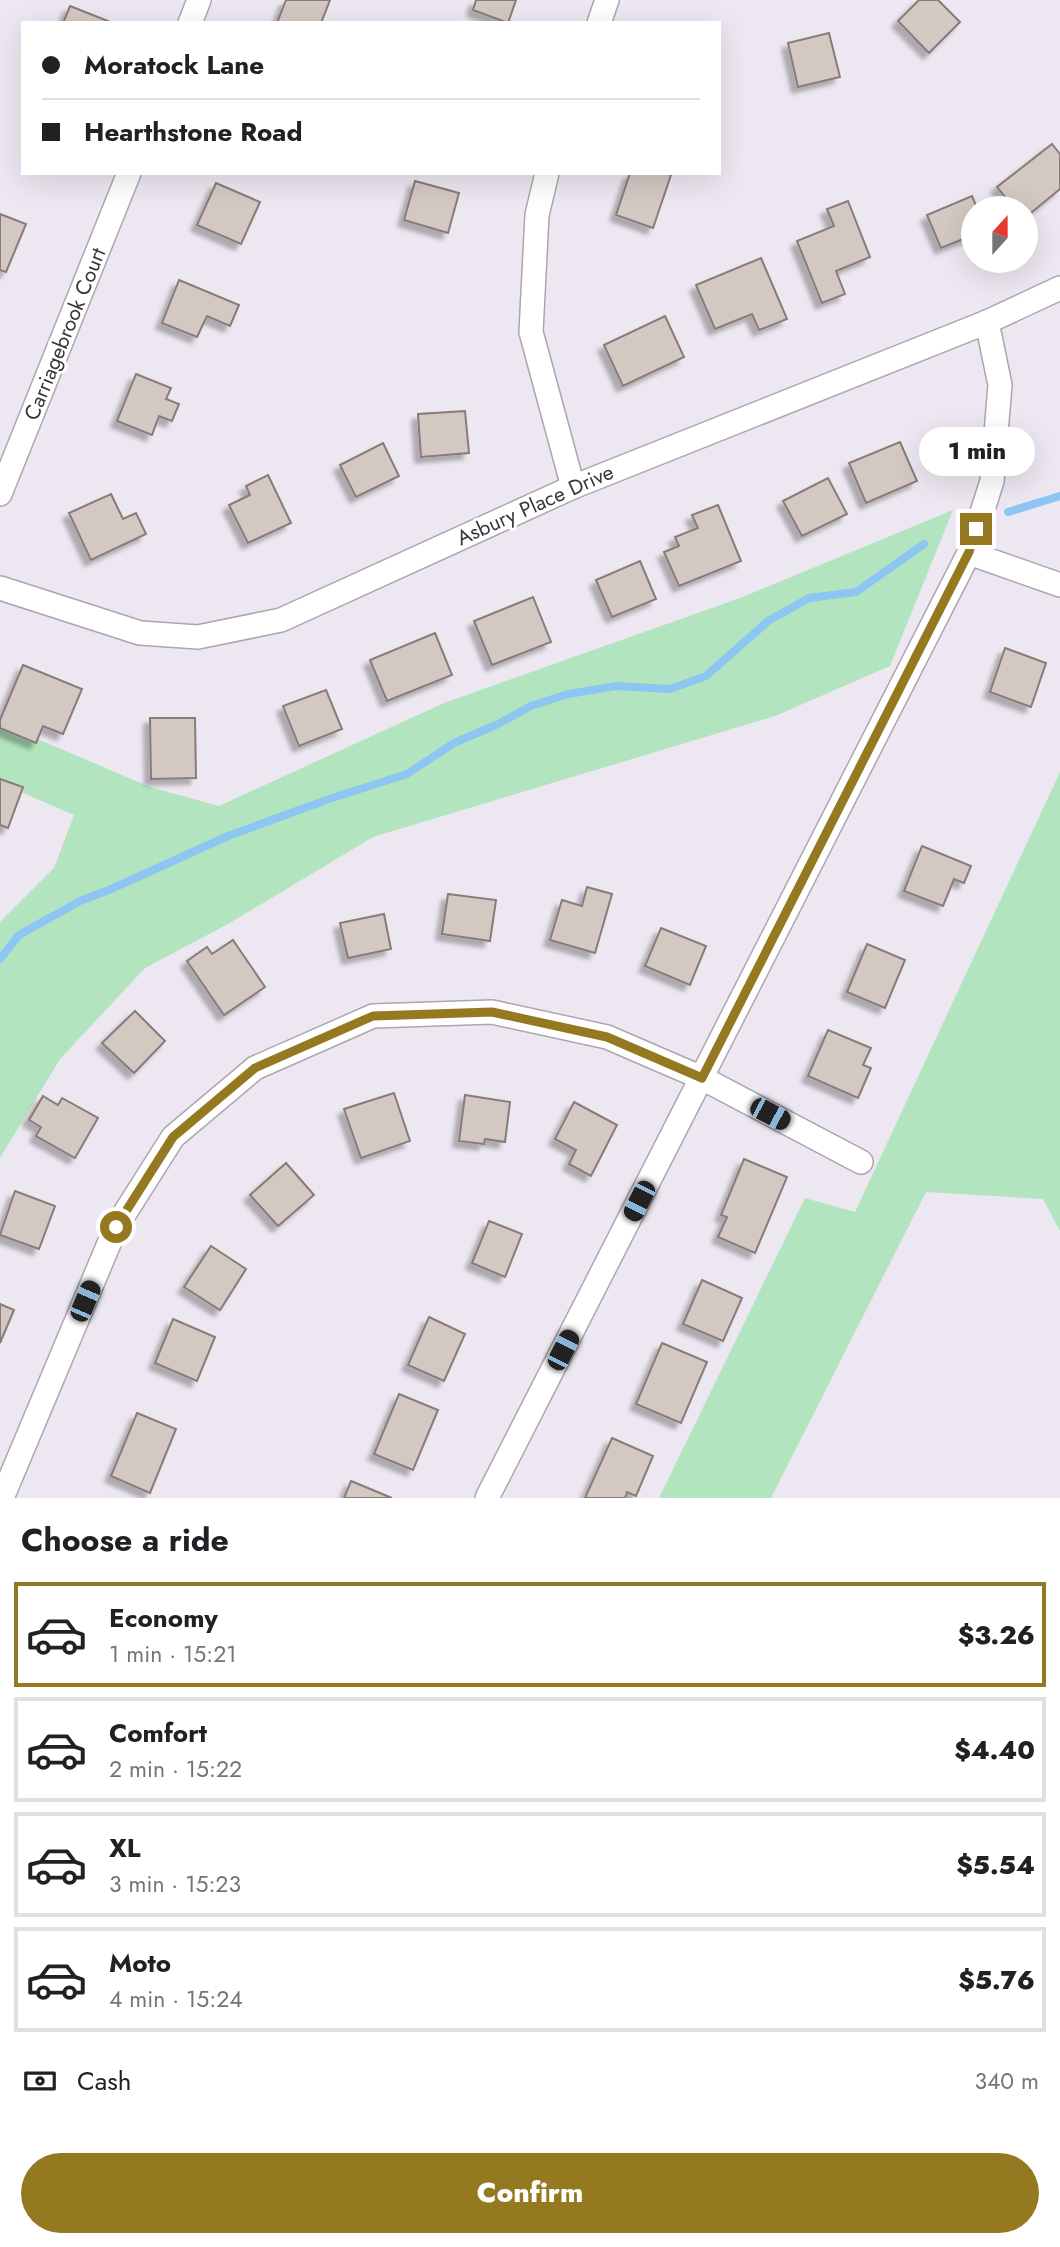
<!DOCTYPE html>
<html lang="en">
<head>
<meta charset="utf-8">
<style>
	:root { --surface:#fff; --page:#f6f6f6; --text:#202124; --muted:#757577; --line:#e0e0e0; --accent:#947920 }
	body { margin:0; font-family:Jost,sans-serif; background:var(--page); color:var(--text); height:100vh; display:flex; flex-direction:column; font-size:26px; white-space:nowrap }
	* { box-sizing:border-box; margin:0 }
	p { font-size:23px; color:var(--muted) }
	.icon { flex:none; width:38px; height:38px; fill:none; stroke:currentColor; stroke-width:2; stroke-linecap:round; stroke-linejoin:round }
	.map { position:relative; height:1498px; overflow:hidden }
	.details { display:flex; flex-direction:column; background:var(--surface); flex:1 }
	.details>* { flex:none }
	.banner { position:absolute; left:21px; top:21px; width:700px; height:154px; border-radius:0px; box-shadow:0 7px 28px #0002; display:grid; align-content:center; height:154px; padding:0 21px; background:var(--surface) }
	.needle { width:46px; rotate:21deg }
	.fabs { position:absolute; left:961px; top:196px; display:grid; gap:14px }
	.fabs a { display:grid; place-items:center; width:77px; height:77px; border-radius:50%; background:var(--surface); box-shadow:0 7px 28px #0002; font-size:35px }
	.end { position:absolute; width:32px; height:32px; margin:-16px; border:9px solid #947920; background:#fff; box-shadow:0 0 0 4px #fff }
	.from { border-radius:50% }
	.bubble { position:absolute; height:49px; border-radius:24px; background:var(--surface); box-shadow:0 7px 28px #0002; font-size:23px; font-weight:800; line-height:49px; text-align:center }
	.car { position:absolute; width:21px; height:42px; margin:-21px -10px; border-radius:9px; box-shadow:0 0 5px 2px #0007; background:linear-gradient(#222 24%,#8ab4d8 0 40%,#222 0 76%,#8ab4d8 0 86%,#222 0) }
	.banner b { display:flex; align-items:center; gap:24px; height:66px; font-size:26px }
	.banner b+b { border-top:2px solid var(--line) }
	.banner i { width:18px; height:18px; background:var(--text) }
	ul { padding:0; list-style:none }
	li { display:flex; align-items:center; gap:21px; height:105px; margin:0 14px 10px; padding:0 7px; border:4px solid var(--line); border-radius:0px }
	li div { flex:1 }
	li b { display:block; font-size:26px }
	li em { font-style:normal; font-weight:800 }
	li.on { border-color:var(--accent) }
	li>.icon { width:63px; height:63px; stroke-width:1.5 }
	h2 { padding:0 21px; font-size:32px; line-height:84px }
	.pay { display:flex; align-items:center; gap:18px; height:77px; padding:0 21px; font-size:26px }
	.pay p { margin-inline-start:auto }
	.button { display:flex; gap:14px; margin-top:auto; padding:14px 21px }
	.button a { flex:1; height:80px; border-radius:42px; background:var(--accent); color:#fff; font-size:28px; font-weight:800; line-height:80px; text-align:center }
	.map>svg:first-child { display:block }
</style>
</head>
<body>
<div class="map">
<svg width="1060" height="1498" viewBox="0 0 1060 1498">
	<defs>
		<filter id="shadow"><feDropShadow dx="-6" dy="6" stdDeviation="2" flood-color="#0004"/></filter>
	</defs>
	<rect width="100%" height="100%" fill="#ede7f1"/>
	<!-- green -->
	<g fill="#b2e5bf">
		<polygon points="953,510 890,666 775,716 373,837 228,924 145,968 60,1059 0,1158 0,922 54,868 74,815 0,783 0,723 150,787 219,806 444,703 740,598"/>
		<polygon points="1060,772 1060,1231 1043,1199 926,1192 771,1498 659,1498 805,1198 855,1212"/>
	</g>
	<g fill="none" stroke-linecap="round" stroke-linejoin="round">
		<!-- stream -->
		<g stroke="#8dc5f3" stroke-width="8">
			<polyline points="1008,512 1060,496"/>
			<polyline points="0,959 19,935 80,901 109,890 228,836 329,799 407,774 454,743 498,724 531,706 568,694 617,686 670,689 706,676 768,621 809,598 856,592 924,544"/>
		</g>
	</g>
	<!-- building -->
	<g fill="#d4c8c3" stroke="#877c77" stroke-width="2" filter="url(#shadow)">
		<polygon points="286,0 330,0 321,23 277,23"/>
		<polygon points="476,0 516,0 508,23 473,10"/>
		<polygon points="919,0 938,0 960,22 929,53 898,21"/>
		<polygon points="70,6 108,21 107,23 63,23"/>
		<polygon points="829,33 840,77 798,87 788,43"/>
		<polygon points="1052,144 1060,154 1060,189 1026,217 1026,208 1014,208 997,187"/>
		<polygon points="630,173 665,173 671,175 653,228 616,215"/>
		<polygon points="415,181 459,193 448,233 404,220"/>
		<polygon points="216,183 260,202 241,244 197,225"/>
		<polygon points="972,196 977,208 973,208 973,235 941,248 927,215"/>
		<polygon points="848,201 870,257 836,271 845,294 822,303 797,241 834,226 827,209"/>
		<polygon points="0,214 26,224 6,272 0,270"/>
		<polygon points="761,258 787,319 759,330 752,314 715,329 696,285"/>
		<polygon points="179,280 239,305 230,326 207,316 197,337 162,323"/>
		<polygon points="665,316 684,357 623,386 604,345"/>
		<polygon points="136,374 171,388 166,399 179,404 172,421 159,416 152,435 117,421"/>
		<polygon points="465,411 469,453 421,457 418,414"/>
		<polygon points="900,442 917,481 866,503 849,463"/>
		<polygon points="383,443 399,476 356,497 340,465"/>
		<polygon points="268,475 291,523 248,543 229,505 250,495 246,486"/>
		<polygon points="828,478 847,514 802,536 783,501"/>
		<polygon points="111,494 123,519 136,513 146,534 91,560 69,513"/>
		<polygon points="718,505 741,561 679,586 664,552 679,546 675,537 698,528 692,515"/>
		<polygon points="640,561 656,599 612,617 596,580"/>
		<polygon points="533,597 551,642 492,665 474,621"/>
		<polygon points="435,633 452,675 387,701 370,660"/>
		<polygon points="1005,648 1046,663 1031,707 990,692"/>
		<polygon points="23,665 82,689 63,734 43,726 36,743 0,728 0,720"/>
		<polygon points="326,690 342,729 299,746 283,706"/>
		<polygon points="150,718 195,718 196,778 151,779"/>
		<polygon points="0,779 23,787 8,828 0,825"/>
		<polygon points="922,846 971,866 964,883 954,879 943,906 904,891"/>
		<polygon points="587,887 612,894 595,953 550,940 562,900 582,906"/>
		<polygon points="448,894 496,900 490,941 442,934"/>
		<polygon points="384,914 391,949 348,958 340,923"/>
		<polygon points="661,928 706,946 690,985 645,966"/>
		<polygon points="233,940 265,987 224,1015 187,961 207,947 212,954"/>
		<polygon points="867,944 905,960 885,1008 847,992"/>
		<polygon points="135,1011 165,1041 134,1073 102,1043"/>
		<polygon points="828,1030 871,1048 863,1065 871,1068 858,1098 808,1076"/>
		<polygon points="394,1093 410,1141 361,1158 344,1109"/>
		<polygon points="465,1095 510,1102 505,1142 485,1139 484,1144 459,1141"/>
		<polygon points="43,1096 58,1105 62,1098 98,1118 75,1158 36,1136 41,1127 29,1120"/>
		<polygon points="574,1102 617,1125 591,1176 569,1164 576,1150 555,1139"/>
		<polygon points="744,1159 787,1177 755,1253 718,1237 727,1217 721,1215"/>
		<polygon points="286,1163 314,1195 278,1226 250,1195"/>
		<polygon points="15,1191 55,1206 39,1249 0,1235"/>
		<polygon points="489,1221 522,1234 505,1277 472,1263"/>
		<polygon points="211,1246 246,1269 220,1310 184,1287"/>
		<polygon points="702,1280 742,1298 723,1341 683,1324"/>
		<polygon points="0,1304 14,1310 0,1343"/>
		<polygon points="429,1317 465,1334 444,1381 408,1365"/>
		<polygon points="173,1319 215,1337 197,1381 155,1363"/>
		<polygon points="662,1343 707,1362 681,1423 636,1404"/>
		<polygon points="399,1394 438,1410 413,1470 374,1454"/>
		<polygon points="137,1413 176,1429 150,1493 111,1476"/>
		<polygon points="612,1438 653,1456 636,1496 627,1492 625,1498 585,1498"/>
		<polygon points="351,1481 392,1498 344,1498"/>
	</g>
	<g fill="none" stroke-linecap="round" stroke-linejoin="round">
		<!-- street casing -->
		<g stroke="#aba6b0" stroke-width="26">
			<g id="street">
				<polyline points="190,23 199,0"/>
				<polyline points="599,23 607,0"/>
				<polyline points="547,173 537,215 531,332 573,487"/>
				<polyline points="0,494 129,173"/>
				<polyline points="969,553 1060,585"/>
				<polyline points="0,588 140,633 198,637 281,620 573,487 987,322 1060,288"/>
				<polyline points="2,1498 116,1227 173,1137 255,1068 373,1016 492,1012 607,1037 702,1078 861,1162"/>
				<polyline points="487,1498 969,553 992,481 1000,385 987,322"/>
			</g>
		</g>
		<!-- street -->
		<use href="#street" stroke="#fff" stroke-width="23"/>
	</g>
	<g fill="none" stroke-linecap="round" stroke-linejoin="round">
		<!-- route -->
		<polyline stroke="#947920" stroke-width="9" points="116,1227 173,1137 255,1068 373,1016 492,1012 607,1037 702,1078 969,552 976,529"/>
	</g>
	<g text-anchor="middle" stroke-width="6" stroke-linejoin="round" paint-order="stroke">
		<!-- street labels -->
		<g font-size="21" fill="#38363a" stroke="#fff">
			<text transform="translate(65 334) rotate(-68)" y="7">Carriagebrook Court</text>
			<text transform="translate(535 505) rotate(-24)" y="7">Asbury Place Drive</text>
		</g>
	</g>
</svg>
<div class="fabs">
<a><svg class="needle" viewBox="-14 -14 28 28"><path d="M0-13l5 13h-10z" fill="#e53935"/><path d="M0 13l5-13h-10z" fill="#757577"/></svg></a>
</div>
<i class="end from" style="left:116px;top:1227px"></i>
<i class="end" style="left:976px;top:529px"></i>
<div class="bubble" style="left:919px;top:427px;width:116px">1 min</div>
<i class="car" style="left:770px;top:1114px;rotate:118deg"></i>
<i class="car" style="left:639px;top:1201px;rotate:207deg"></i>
<i class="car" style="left:85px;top:1301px;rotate:23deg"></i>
<i class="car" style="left:563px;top:1350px;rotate:27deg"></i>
<div class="banner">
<b><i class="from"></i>Moratock Lane</b>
<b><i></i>Hearthstone Road</b>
</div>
</div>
<section class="details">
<h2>Choose a ride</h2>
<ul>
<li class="on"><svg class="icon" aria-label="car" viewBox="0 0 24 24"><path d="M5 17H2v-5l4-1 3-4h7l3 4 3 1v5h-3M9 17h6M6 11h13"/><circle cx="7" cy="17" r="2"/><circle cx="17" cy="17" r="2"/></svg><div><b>Economy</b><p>1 min · 15:21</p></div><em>$3.26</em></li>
<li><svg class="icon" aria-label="car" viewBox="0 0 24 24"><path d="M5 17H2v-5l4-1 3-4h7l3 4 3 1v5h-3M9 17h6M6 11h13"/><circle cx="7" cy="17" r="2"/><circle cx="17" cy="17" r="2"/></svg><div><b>Comfort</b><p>2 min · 15:22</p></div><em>$4.40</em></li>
<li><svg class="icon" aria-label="car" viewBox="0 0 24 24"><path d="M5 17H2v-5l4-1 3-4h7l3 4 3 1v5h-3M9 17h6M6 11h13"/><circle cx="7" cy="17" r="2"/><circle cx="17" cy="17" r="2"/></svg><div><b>XL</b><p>3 min · 15:23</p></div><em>$5.54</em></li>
<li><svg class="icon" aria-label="car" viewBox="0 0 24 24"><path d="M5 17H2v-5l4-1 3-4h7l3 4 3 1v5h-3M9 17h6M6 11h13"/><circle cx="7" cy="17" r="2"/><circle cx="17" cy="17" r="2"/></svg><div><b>Moto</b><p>4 min · 15:24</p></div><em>$5.76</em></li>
</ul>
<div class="pay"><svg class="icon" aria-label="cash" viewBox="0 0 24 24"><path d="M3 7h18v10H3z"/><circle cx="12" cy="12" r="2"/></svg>Cash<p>340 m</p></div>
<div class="button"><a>Confirm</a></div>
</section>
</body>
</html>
